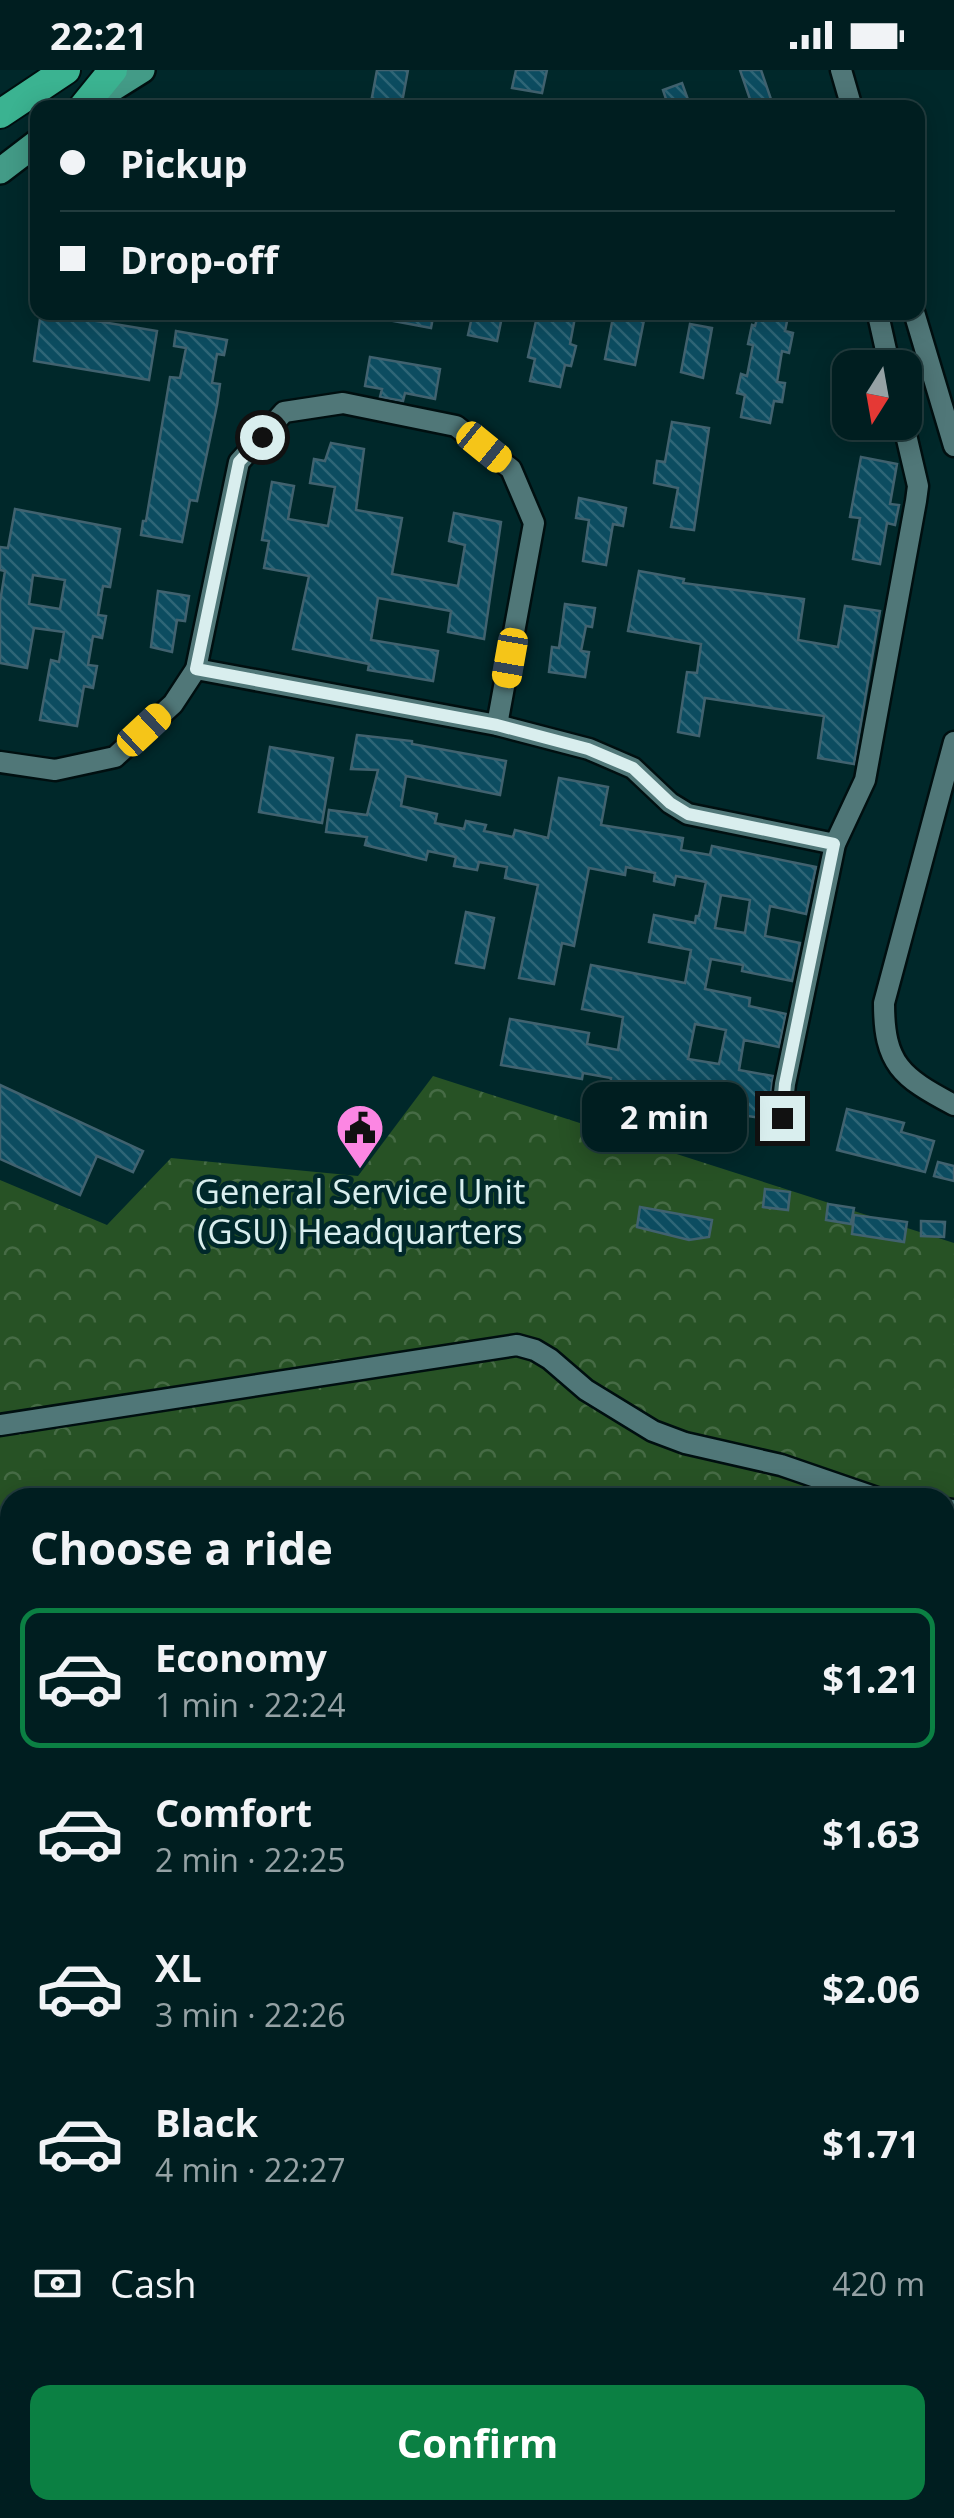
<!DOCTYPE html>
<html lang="en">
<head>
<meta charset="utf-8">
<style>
	:root { --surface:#001e20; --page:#0a2729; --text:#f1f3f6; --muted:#95a2a5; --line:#223c3e; --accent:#0b8043 }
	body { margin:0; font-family:"Open Sans",sans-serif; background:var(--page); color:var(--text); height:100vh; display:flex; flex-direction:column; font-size:38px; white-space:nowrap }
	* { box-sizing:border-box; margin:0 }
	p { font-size:32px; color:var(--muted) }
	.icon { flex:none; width:55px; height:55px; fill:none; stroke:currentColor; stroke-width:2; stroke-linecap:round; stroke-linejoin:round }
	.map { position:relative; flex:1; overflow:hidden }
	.details { position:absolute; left:0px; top:1418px; width:955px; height:1032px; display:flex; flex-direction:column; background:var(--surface); border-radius:30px 30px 0 0; box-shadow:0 5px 25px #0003,0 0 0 2px var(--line) }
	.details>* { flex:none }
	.top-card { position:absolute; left:30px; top:30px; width:895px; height:220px; border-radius:20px; box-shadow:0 5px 25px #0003,0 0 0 2px var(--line); display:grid; align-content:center; height:220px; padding:0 30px; background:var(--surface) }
	.needle { width:65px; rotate:191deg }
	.tools { position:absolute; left:832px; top:280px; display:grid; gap:20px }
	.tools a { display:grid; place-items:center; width:90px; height:90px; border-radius:20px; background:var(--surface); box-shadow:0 5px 25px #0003,0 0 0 2px var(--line); font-size:50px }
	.end { position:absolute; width:45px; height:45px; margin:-22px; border:12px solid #d9eeee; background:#111; box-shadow:0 0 0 5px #111 }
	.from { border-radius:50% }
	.bubble { position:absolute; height:70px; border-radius:20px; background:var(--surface); box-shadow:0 5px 25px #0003,0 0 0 2px var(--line); font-size:32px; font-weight:700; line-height:70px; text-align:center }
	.car { position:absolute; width:30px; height:60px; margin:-30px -15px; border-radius:12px; box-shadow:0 0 8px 2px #0007; background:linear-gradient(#f5c518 24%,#345 0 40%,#f5c518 0 76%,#345 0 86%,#f5c518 0) }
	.top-card b { display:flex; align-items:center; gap:35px; height:95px; font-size:38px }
	.top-card b+b { border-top:2px solid var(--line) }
	.top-card i { width:25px; height:25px; background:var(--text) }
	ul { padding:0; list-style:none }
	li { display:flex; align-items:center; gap:30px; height:140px; margin:0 20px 15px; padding:0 10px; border:5px solid transparent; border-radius:20px }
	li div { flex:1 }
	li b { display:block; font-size:38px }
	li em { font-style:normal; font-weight:700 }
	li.active { border-color:var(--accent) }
	li>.icon { width:90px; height:90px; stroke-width:1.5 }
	h2 { padding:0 30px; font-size:45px; line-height:120px }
	.pay { display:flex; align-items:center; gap:25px; height:110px; padding:0 30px; font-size:38px }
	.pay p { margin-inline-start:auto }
	.primary-button { display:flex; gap:20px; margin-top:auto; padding:20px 30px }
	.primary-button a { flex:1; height:115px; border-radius:20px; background:var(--accent); color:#fff; font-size:40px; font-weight:700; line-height:115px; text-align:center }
	.status { display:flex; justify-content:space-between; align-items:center; height:70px; padding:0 50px; background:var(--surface); direction:ltr }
	.status svg { height:28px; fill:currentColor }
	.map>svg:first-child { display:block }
</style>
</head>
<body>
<div class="status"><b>22:21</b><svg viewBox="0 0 49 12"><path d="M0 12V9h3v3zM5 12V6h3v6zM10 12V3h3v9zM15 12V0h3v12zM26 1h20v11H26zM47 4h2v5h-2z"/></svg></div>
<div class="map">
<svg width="954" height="2448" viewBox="0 0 954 2448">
	<defs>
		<pattern id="grass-dots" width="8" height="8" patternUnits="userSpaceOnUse" patternTransform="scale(2.5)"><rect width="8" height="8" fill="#275225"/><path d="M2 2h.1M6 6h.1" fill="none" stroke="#466b45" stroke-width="1.8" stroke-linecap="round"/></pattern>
		<pattern id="forest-crowns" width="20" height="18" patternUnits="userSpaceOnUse" patternTransform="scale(2.5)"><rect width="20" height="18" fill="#275225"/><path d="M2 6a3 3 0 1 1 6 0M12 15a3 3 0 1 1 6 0" fill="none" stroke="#466b45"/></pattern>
		<pattern id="building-back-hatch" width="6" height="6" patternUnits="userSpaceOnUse" patternTransform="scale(2.5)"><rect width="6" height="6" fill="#0c4c60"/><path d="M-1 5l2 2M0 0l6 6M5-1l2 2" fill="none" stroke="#2f6677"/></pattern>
	</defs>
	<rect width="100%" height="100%" fill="#00282a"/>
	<!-- grass -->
	<polygon fill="url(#grass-dots)" points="945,1457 954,1458 954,2256 945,2255"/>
	<!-- forest -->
	<polygon fill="url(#forest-crowns)" points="433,1006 954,1173 954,1542 945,1541 945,1428 10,1428 10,2095 0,2111 0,1110 107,1155 171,1088 358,1106"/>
	<!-- building -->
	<g fill="url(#building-back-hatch)" stroke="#41626f" stroke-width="2.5" fill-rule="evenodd">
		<polygon points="377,0 408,0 401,38 370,38"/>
		<polygon points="516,0 547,0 542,23 512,18"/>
		<polygon points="740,0 761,0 774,38 753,38"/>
		<polygon points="682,13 691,38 669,38 663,20"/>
		<polygon points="41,242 91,242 90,250 157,261 149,310 34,291"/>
		<polygon points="389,242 434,242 431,258 388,250"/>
		<polygon points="473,242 503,242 497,271 468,265"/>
		<polygon points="538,242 576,242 570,274 576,276 571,296 565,295 560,317 530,311 535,289 528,287"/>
		<polygon points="614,242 645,245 635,295 605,289"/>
		<polygon points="759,242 789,242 785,261 793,263 789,283 782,281 777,312 785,313 782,332 774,331 770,353 741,347 745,325 737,323 741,304 747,306 753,275 748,274 752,255 755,256"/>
		<polygon points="690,254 712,258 703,308 681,302"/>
		<polygon points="176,261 227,270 224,285 217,284 212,313 220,314 217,335 197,431 190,430 182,472 141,465 143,451 146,451 170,307 180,308 186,278 174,276"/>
		<polygon points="370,287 440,299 435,329 405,323 403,331 380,327 382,319 365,316"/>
		<polygon points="672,352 709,358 694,460 671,457 678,418 654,413 657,391 665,392"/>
		<polygon points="331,373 364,379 356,440 402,448 392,504 458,516 465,475 449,471 454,443 501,452 484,569 448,562 451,541 378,528 371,570 438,581 433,611 368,600 369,594 293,579 309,506 264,498 269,471 262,470 272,412 294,416 288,449 328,456 335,417 310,413 314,389 325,391"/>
		<polygon points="861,387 897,394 890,434 899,435 895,455 887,453 880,494 853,489 860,448 850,447"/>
		<polygon points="579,428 626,438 623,456 613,454 606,495 583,491 589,450 576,448"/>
		<path d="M15,439L120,459L110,517L103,516L98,545L106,546L102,568L93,566L88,595L97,596L93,618L84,616L77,656L40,650L51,590L59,592L64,562L34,558L27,598L0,593V532L5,501L0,500V477L8,478ZM33,505L65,510L60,539L29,534Z"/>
		<polygon points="639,501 684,509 683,513 804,529 798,570 815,573 838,577 845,536 880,541 854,694 818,688 824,646 705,628 699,666 678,662 687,602 697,603 701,574 628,561"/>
		<polygon points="158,521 189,526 185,551 177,550 172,582 151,577"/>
		<polygon points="565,534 595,538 592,557 586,556 581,581 589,582 585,607 549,602 552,577 559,578"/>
		<path d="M357,665L412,671V674L506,691L500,725L406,706L401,736L437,744L435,753L464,759L466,751L486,755L484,761L513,767L515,760L548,768L559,708L608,717L601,755L683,768L681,780L710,785L712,776L816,797L806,844L770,836L765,866L800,873L792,911L742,901L743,895L711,889L705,919L750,928L749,936L786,944L779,977L744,970L739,1000L773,1006L768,1049L709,1040L711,1029L682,1025L681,1032L659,1029L660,1019L632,1015L631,1021L610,1017L611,1008L583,1003L582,1009L501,995L510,949L589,963L587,974L618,980L623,947L582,939L591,895L685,913L691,880L649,872L654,845L695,853L696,846H699L706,812L676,806L674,815L654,811L655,803L626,797L625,805L589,798L574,876L562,873L554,914L519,908L538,815L505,808L507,797L479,792L477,800L454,796L456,787L428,781L426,790L365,775L367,767L326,762L329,740L367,745L378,700L351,699ZM721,825L750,830L745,863L715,858ZM695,954L726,960L719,994L688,989Z"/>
		<polygon points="270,677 333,688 322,753 259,742"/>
		<polygon points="466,842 494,848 484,898 456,893"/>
		<polygon points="0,1015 143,1081 133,1102 97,1086 80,1125 0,1089"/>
		<polygon points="847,1039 904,1053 901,1062 934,1071 925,1102 837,1080"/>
		<polygon points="938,1092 954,1096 954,1111 934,1106"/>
		<polygon points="765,1119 790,1122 788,1140 763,1137"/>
		<polygon points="828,1134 854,1138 851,1154 826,1150"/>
		<polygon points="640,1137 712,1150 709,1167 689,1170 637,1157"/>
		<polygon points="854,1145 907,1152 904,1172 852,1164"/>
		<polygon points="921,1151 945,1152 944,1167 921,1166"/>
	</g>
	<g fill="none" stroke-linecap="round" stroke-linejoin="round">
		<!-- minor casing -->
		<g stroke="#000f10" stroke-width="25">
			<g id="minor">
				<polyline points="841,0 852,38"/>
				<polyline points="914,242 954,376"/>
				<polyline points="879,249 890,298"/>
				<polyline points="196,599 497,655 589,679 633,698 670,733 688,744 835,774"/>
				<path d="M954,672L884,933C884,994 901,1007 954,1035"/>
				<polyline points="0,692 55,700 115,687 173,634 196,599 239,392 284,342 343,333 456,356 511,399 534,453 497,655"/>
				<polyline points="781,1048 785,1014 835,774 865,710 916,431 918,416 903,352"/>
				<polyline points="0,1355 517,1275 535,1280 550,1289 586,1320 653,1361 685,1373 781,1395 877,1428"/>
				<polyline points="945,1439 954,1440"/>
				<polyline points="0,2213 10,2211"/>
				<polyline points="945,2283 954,2284"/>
				<polyline points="945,2375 954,2375"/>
				<polyline points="490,2448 491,2440"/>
				<polyline points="662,2448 664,2440"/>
				<polyline points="831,2448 833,2440"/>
			</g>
		</g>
		<!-- major casing -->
		<g stroke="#000f10" stroke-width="30">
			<g id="major">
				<polyline points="91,32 142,0"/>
				<polyline points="0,101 38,72"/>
			</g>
		</g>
		<!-- highway casing -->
		<g stroke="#000f10" stroke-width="32">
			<g id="highway">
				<polyline points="82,38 113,0"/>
				<polyline points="0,44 66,0"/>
			</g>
		</g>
		<!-- minor -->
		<use href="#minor" stroke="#507778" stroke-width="20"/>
		<!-- major -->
		<use href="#major" stroke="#439b87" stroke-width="25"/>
		<!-- highway -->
		<use href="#highway" stroke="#3bb391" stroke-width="28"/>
	</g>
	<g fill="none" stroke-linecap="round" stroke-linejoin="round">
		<!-- route -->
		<polyline stroke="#d9eeee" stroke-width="12" points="262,367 239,392 196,599 497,655 588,679 633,698 670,733 688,744 834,774 785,1014 782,1048"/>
	</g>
	<!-- icons -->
	<defs>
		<g id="civic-pin" transform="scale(2.5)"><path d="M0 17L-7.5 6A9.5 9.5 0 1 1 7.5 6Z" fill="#fc86e3" stroke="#00282a"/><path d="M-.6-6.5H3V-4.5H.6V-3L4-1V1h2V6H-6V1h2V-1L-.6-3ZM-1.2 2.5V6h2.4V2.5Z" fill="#111"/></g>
	</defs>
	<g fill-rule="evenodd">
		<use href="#civic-pin" x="360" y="1058"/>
	</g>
	<g text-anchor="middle" stroke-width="9" stroke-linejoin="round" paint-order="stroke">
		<!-- poi labels -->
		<g font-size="35" fill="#d9eeee" stroke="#00282a">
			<text x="360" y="1134">General Service Unit<tspan x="360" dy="40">(GSU) Headquarters</tspan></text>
		</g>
	</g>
</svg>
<div class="tools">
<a><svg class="needle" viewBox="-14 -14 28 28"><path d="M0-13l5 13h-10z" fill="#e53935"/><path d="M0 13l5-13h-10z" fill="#95a2a5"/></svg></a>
</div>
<i class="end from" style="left:262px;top:367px"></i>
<i class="end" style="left:782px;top:1048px"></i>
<div class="bubble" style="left:582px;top:1012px;width:165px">2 min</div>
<i class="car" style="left:484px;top:377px;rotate:129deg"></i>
<i class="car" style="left:510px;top:588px;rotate:190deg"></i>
<i class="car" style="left:144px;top:660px;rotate:47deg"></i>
<div class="top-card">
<b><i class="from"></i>Pickup</b>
<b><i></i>Drop-off</b>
</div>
<section class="details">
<h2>Choose a ride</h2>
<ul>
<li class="active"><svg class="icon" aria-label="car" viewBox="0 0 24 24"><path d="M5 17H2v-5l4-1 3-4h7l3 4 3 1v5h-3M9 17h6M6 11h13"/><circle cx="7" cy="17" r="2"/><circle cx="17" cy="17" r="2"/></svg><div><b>Economy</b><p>1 min · 22:24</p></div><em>$1.21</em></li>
<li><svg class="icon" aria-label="car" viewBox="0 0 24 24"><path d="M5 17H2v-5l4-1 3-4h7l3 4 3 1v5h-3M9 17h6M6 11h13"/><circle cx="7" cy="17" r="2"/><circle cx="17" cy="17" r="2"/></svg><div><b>Comfort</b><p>2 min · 22:25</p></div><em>$1.63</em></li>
<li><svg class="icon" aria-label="car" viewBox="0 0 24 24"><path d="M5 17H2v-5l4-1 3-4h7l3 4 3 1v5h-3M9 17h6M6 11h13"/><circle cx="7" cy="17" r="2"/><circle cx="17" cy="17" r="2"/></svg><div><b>XL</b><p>3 min · 22:26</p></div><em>$2.06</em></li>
<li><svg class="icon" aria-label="car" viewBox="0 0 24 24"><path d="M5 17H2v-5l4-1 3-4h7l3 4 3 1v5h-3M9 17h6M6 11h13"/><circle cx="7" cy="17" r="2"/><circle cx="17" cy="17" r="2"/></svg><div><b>Black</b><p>4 min · 22:27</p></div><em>$1.71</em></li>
</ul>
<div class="pay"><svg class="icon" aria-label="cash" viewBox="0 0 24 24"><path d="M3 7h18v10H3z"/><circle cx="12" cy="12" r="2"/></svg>Cash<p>420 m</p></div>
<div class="primary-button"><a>Confirm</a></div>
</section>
</div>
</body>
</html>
